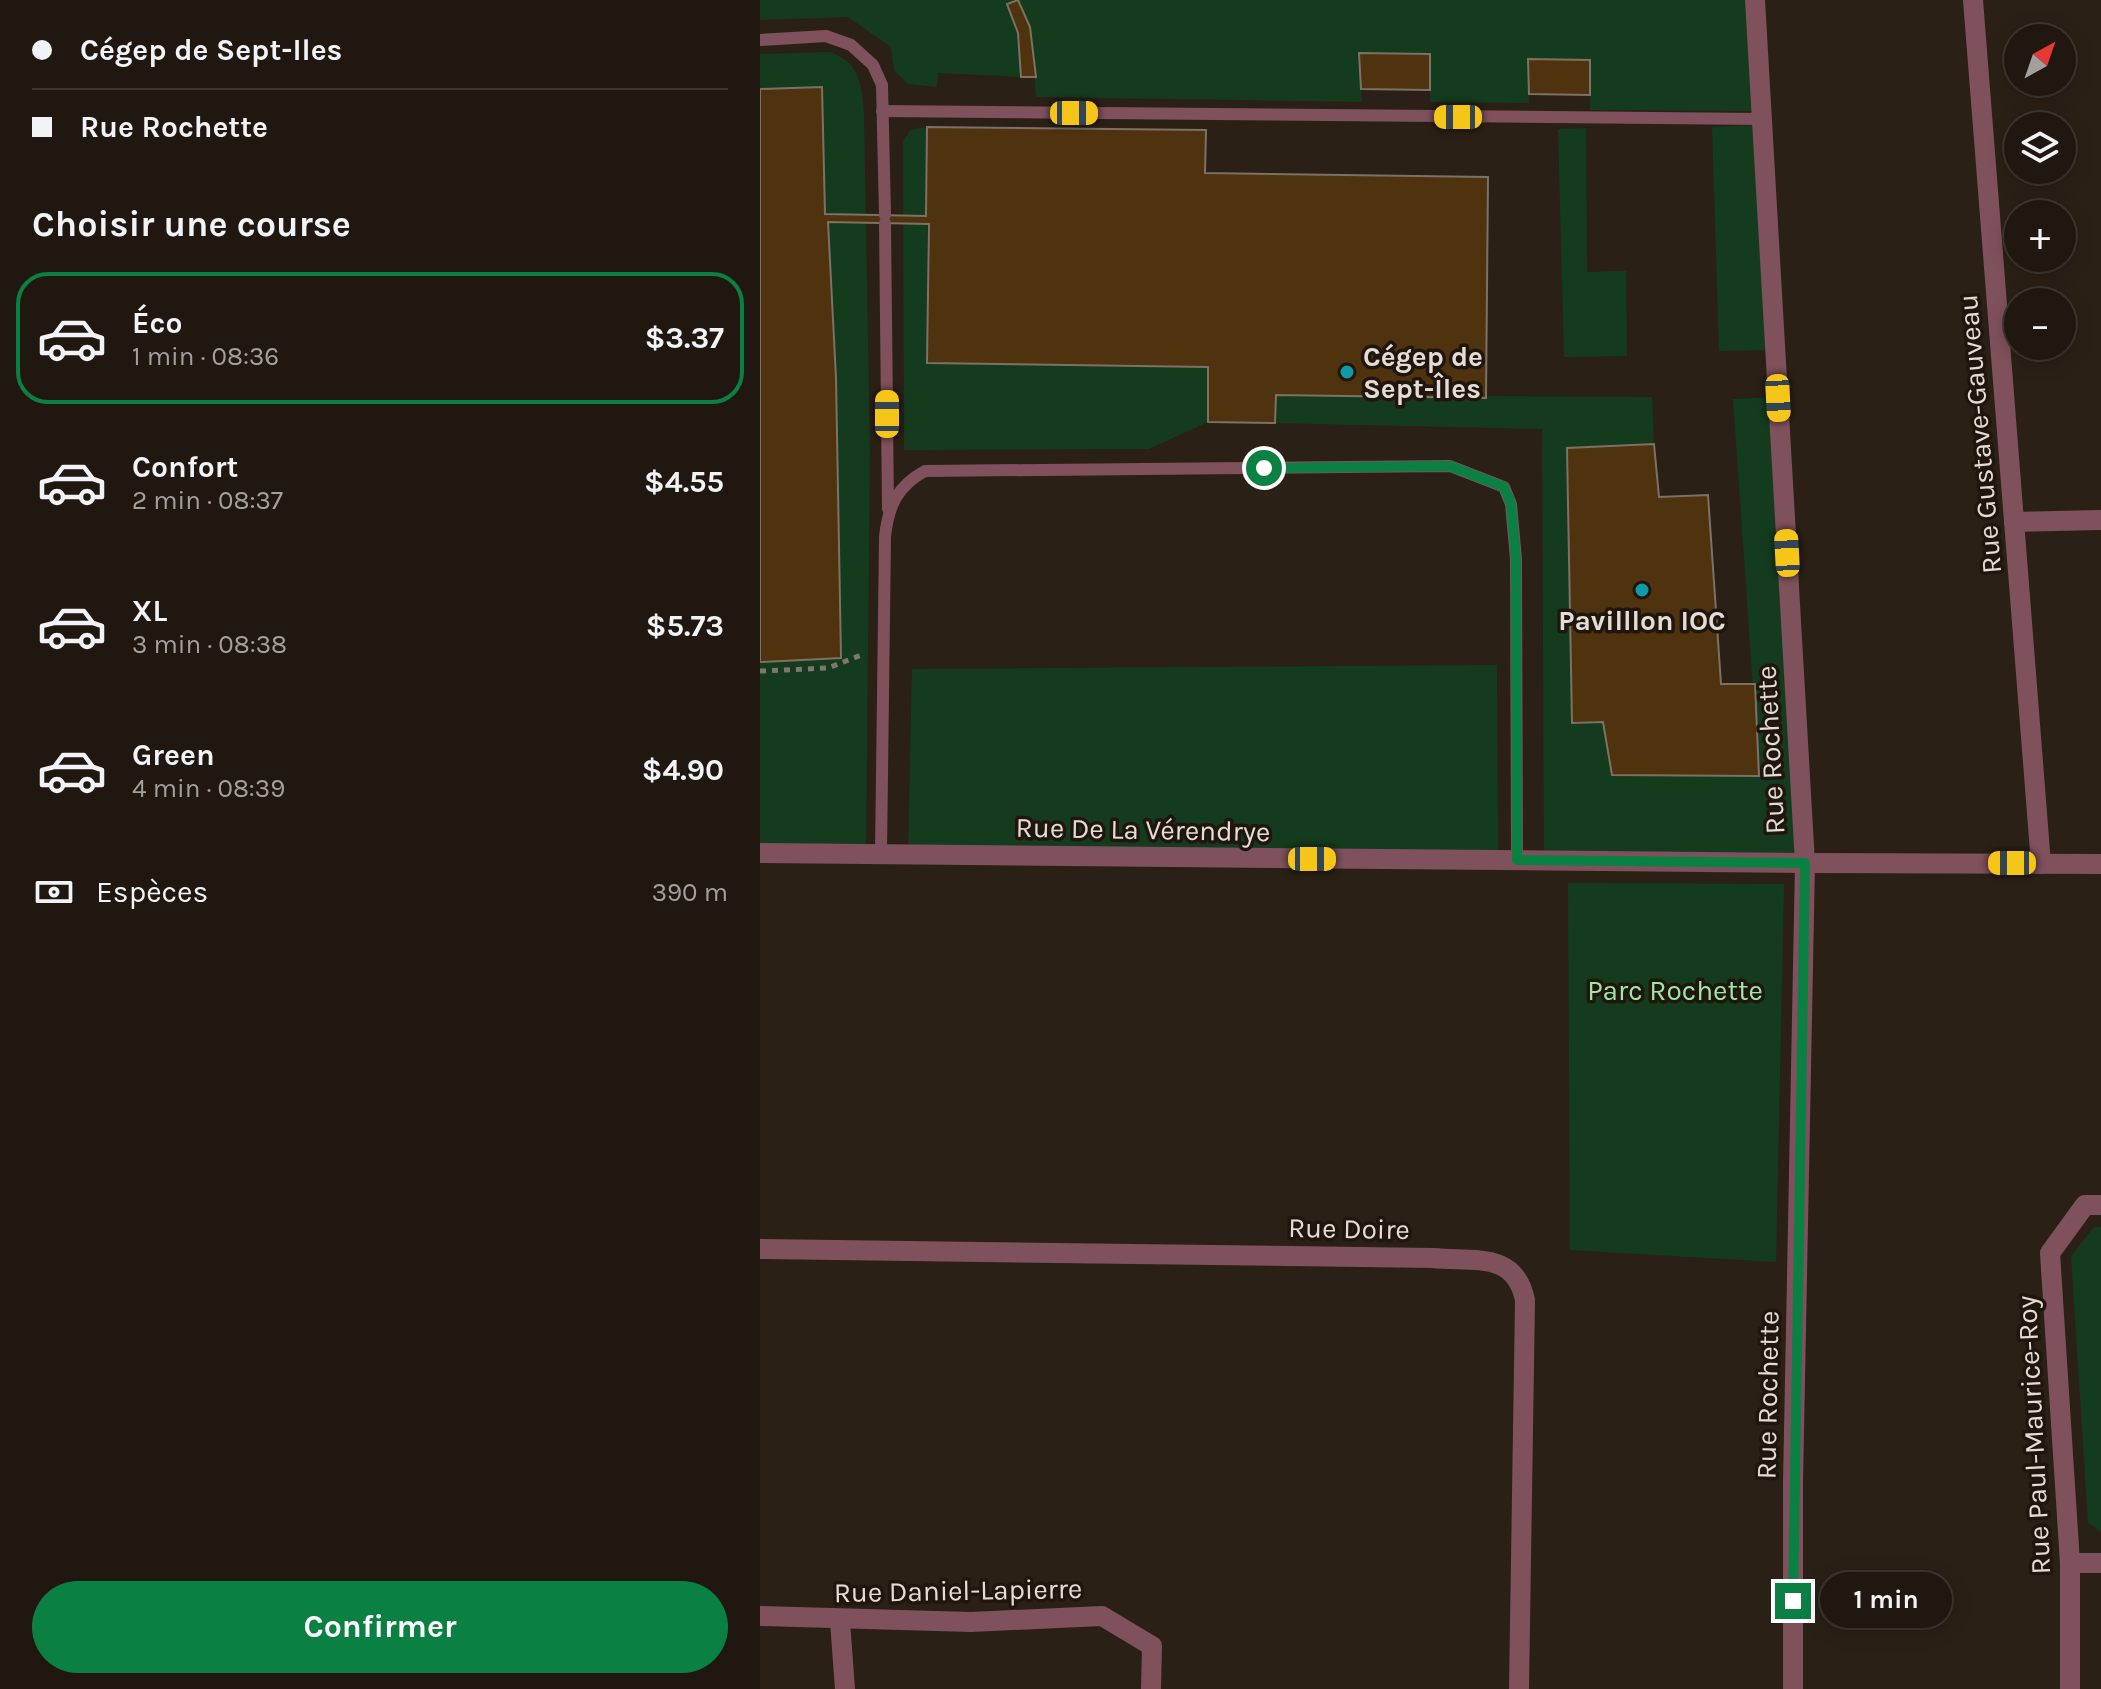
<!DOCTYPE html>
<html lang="fr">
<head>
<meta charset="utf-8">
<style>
	:root { --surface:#201810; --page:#282119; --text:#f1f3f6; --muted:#a2a09f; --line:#3d3730; --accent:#0b8043 }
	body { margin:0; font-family:Karla,sans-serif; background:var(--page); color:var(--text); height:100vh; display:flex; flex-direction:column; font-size:30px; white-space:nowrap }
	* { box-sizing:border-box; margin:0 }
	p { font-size:26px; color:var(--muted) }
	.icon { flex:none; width:44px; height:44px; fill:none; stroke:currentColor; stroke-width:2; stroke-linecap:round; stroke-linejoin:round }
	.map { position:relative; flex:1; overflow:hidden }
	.panel { display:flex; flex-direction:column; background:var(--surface); width:760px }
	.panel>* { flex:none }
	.banner { display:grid; align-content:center; height:176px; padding:0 32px; background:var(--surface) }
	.needle { width:52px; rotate:40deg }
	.controls { position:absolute; left:1244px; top:24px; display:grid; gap:16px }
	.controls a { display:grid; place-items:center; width:72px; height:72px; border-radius:50%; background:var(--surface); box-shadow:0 4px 20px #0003,0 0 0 2px var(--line); font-size:40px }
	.end { position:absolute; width:36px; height:36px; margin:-18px; border:10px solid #0b8043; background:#fff; box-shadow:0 0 0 4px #fff }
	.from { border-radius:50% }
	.bubble { position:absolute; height:56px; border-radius:28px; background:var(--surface); box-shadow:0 4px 20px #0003,0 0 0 2px var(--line); font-size:26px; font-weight:700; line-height:56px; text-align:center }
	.car { position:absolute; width:24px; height:48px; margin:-24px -12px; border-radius:10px; box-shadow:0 0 6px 2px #0007; background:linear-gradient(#f5c518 24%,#345 0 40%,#f5c518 0 76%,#345 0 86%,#f5c518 0) }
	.banner b { display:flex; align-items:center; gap:28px; height:76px; font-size:30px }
	.banner b+b { border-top:2px solid var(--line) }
	.banner i { width:20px; height:20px; background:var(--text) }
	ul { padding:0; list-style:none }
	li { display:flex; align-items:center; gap:24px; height:132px; margin:0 16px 12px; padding:0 16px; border:4px solid transparent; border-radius:32px }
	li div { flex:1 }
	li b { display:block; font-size:30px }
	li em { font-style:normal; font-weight:700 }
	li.on { border-color:var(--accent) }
	li>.icon { width:72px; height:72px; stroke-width:1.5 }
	h2 { padding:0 32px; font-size:36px; line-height:96px }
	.pay { display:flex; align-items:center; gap:20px; height:88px; padding:0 32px; font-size:30px }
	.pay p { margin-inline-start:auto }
	.action { display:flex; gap:16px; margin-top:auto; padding:16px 32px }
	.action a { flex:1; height:92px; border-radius:48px; background:var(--accent); color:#fff; font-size:32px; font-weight:700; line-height:92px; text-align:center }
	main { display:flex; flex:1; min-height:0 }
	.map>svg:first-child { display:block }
</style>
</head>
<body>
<main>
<section class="panel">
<div class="banner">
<b><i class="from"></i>Cégep de Sept-Iles</b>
<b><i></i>Rue Rochette</b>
</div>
<h2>Choisir une course</h2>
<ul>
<li class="on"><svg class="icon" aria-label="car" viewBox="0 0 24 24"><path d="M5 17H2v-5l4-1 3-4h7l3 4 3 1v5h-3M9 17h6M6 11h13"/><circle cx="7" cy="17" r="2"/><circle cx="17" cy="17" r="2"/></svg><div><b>Éco</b><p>1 min · 08:36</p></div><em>$3.37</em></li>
<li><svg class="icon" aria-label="car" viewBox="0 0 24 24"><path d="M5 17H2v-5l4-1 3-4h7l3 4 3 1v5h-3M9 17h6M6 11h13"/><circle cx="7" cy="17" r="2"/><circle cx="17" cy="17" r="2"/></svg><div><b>Confort</b><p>2 min · 08:37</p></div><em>$4.55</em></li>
<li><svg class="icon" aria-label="car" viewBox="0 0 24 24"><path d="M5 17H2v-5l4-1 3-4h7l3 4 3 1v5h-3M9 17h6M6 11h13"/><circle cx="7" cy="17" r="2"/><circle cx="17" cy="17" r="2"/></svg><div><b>XL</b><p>3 min · 08:38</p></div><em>$5.73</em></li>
<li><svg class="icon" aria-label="car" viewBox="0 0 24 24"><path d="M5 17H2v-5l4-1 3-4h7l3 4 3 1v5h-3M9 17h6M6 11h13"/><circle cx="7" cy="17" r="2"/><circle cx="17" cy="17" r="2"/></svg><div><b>Green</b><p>4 min · 08:39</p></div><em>$4.90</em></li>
</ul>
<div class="pay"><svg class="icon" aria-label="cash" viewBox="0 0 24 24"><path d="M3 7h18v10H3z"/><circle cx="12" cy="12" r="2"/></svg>Espèces<p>390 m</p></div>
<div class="action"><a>Confirmer</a></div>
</section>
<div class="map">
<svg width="1341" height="1689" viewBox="0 0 1341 1689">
	<rect width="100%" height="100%" fill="#2a2016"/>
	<!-- green -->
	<g fill="#153b1e">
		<polygon points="0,0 254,0 247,5 258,33 261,77 178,73 177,87 148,84 134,70 131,47 88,17 0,20"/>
		<polygon points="258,0 995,0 1001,111 830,110 830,60 769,59 769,103 670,102 669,54 599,53 602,102 276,97 270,27"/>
		<path d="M70,52C101,63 102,87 104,115L110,451L106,854L0,853V662L81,658L76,378L68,222L65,214L62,88L0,89V54Z"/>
		<polygon points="1002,125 1014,350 959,351 952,127"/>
		<polygon points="167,127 168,363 448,367 448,422 389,449 144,450 143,142 150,130"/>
		<polygon points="826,128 827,272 866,271 867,356 804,357 798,129"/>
		<polygon points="516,395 892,397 894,444 807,448 813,723 843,722 852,775 999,776 973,399 1016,397 1045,863 784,861 782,429 515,423"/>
		<polygon points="737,665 738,860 148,855 152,669"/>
		<polygon points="808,883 1024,884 1016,1262 810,1250"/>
		<polygon points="1334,1227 1341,1227 1341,1532 1328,1523 1311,1256"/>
	</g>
	<!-- building -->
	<g fill="#4f320e" stroke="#7d7165" stroke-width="2">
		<polygon points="258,0 270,27 276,77 261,77 258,33 247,4"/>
		<polygon points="599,53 670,54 670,90 601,89"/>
		<polygon points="768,59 830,60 830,95 769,94"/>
		<polygon points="62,87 65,214 166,216 167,127 446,130 445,173 728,177 726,398 516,395 515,423 448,422 448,367 167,363 169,224 68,222 76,378 81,658 0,662 0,89"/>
		<polygon points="894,444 899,497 948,495 961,684 995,684 999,776 852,775 843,722 812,723 807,448"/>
	</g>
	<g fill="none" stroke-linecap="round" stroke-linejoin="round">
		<!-- path -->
		<polyline stroke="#7f776e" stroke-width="5" stroke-dasharray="6 6" stroke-linecap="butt" points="0,671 68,668 104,654"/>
		<!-- service -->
		<g stroke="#7f515c" stroke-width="12">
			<polyline points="0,40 66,36 91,45 113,65 122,85 125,215"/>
			<polyline points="122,111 1001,119"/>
			<polyline points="125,223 128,509"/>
			<path d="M121,854L125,537C128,507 137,486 165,471L690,466L744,487L751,504L756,559L757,860"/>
		</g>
		<!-- minor -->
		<g stroke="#7f515c" stroke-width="20">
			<polyline points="1213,0 1281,864"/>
			<polyline points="1254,522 1341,520"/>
			<polyline points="1045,863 1341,864"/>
			<path d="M0,1249L673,1258C714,1262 755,1251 765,1300L759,1689"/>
			<polyline points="1310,1563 1341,1563"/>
			<polyline points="0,1616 211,1622 342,1616 392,1646 391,1689"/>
			<polyline points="80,1621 85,1689"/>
			<polyline points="1310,1689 1310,1563 1290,1253 1325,1205 1341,1205"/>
		</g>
		<!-- tertiary -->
		<g stroke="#7f515c" stroke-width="20">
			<polyline points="995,0 1045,863 1033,1483 1033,1689"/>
			<polyline points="0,853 1045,863"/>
		</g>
	</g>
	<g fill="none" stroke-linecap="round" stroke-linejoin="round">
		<!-- route -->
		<polyline stroke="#0b8043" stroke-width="10" points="504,468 690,466 744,487 751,504 756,559 757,860 1045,863 1033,1601"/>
	</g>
	<!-- markers -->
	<g fill="#0f9aa8" stroke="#20160d" stroke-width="3">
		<circle cx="587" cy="372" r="8"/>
		<circle cx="882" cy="590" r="8"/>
	</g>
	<g text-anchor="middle" stroke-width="7" stroke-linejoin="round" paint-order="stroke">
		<!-- poi labels -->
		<g font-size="28" font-weight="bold" fill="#e4ddd6" stroke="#20160d" text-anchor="start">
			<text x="603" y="366">Cégep de<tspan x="603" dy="32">Sept-Îles</tspan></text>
			<text x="882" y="630" text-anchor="middle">Pavilllon IOC</text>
		</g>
		<!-- street labels -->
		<g font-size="28" fill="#e4ddd6" stroke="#20160d">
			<text transform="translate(1219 434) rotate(-95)" y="10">Rue Gustave-Gauveau</text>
			<text transform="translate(1010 750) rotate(-93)" y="10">Rue Rochette</text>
			<text transform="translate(383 829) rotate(1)" y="10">Rue De La Vérendrye</text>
			<text transform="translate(589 1228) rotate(1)" y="10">Rue Doire</text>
			<text transform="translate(1007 1395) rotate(-89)" y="10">Rue Rochette</text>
			<text transform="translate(1273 1435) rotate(-93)" y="10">Rue Paul-Maurice-Roy</text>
			<text transform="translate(198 1590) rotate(-1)" y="10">Rue Daniel-Lapierre</text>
		</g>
		<!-- park labels -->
		<g font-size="28" fill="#9ce6a9" stroke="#20160d">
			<text x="915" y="1000">Parc Rochette</text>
		</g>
	</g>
</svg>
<div class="controls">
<a><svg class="needle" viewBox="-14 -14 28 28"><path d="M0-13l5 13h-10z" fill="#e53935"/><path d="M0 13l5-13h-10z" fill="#a2a09f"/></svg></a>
<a><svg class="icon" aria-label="layers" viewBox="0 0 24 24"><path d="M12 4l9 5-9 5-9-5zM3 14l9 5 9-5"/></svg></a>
<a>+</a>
<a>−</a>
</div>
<i class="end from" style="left:504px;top:468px"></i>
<i class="end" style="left:1033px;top:1601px"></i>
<div class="bubble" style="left:1060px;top:1572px;width:132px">1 min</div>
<i class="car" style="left:314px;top:113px;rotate:90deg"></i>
<i class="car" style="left:698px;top:117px;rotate:270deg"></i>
<i class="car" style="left:1018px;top:398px;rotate:177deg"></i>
<i class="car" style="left:127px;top:414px;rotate:0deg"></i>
<i class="car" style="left:1027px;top:553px;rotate:357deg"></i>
<i class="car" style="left:552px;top:859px;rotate:90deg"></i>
<i class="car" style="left:1252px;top:863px;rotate:270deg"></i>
</div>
</main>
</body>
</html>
